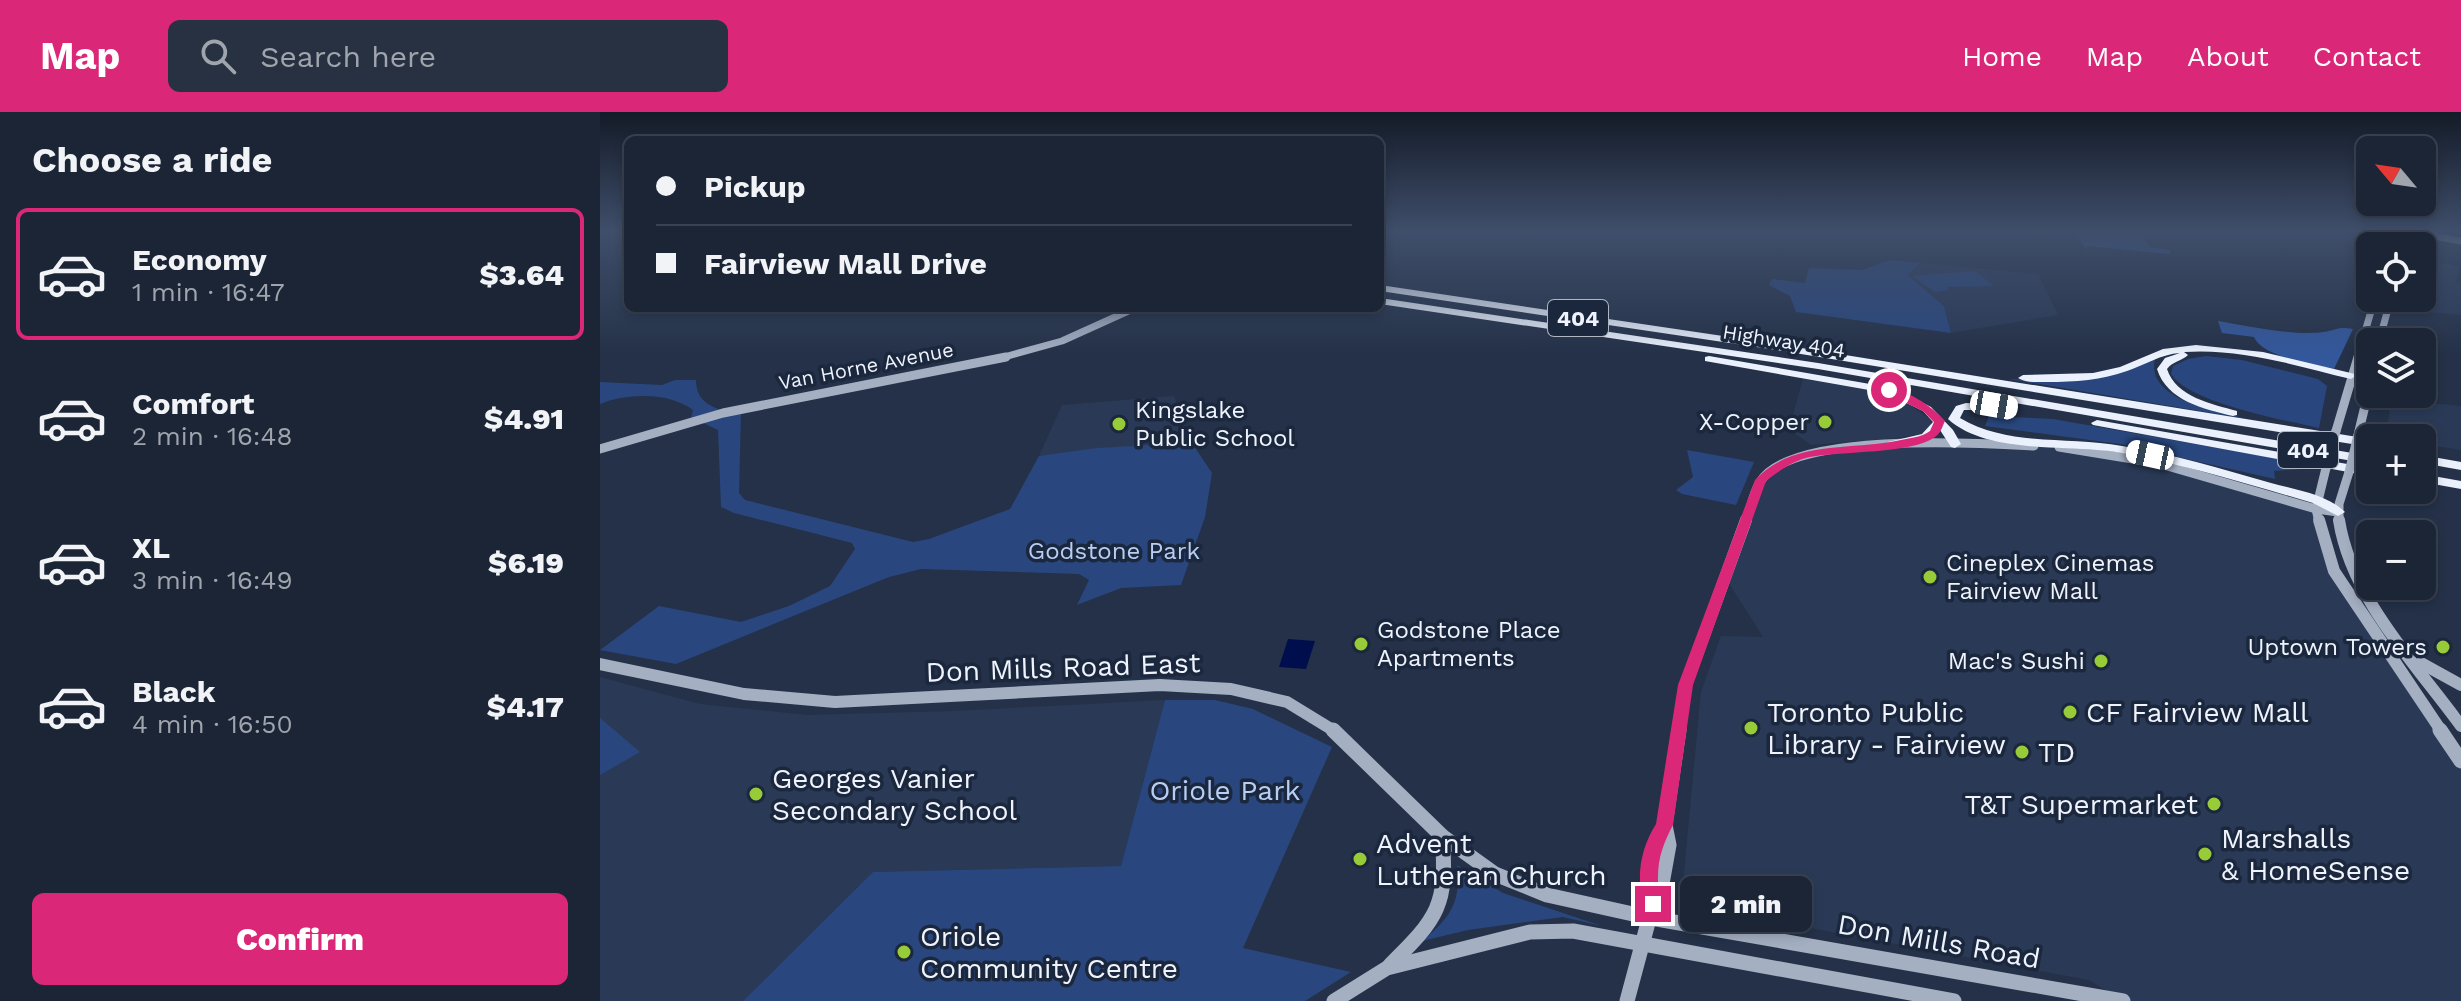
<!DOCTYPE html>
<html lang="en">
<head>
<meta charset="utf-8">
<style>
	:root { --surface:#1b2536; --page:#283142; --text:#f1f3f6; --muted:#a0a5ad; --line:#394251; --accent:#db2777 }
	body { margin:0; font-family:"Work Sans",sans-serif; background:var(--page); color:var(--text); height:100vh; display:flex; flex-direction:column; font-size:30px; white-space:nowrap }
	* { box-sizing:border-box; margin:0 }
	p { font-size:26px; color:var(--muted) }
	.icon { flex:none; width:44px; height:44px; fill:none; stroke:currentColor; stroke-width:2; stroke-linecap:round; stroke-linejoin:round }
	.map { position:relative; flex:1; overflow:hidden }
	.details { display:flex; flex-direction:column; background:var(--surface); width:600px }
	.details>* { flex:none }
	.guide { position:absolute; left:24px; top:24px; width:760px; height:176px; border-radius:12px; box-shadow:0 4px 12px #0003,0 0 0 2px var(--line); display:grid; align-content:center; height:176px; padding:0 32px; background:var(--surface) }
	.needle { width:52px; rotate:299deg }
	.tools { position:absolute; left:1756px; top:24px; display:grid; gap:16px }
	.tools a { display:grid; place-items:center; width:80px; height:80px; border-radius:12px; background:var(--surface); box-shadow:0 4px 12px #0003,0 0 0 2px var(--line); font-size:40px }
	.end { position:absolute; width:36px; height:36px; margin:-18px; border:10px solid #db2777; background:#fff; box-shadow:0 0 0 4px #fff }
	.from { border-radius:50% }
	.bubble { position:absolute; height:56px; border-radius:12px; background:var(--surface); box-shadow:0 4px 12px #0003,0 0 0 2px var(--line); font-size:26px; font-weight:800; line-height:56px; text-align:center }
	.car { position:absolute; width:24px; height:48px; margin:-24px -12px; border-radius:10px; box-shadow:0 0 6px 2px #0007; background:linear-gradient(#fff 24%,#345 0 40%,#fff 0 76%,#345 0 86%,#fff 0) }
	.guide b { display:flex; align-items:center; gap:28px; height:76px; font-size:30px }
	.guide b+b { border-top:2px solid var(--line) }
	.guide i { width:20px; height:20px; background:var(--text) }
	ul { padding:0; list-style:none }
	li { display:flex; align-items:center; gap:24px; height:132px; margin:0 16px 12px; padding:0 16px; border:4px solid transparent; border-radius:12px }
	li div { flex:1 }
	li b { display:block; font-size:30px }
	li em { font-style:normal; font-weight:800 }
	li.current { border-color:var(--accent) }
	li>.icon { width:72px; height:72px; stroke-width:1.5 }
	h2 { padding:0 32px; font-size:36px; line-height:96px }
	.primary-button { display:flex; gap:16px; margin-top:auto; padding:16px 32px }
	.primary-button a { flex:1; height:92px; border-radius:12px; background:var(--accent); color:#fff; font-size:32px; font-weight:800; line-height:92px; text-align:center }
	header { display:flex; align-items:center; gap:48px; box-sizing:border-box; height:112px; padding:0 40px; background:var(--accent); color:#fff }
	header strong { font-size:38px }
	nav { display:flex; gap:44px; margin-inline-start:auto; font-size:28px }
	.search { width:560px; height:72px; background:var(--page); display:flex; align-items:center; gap:20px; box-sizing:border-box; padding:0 28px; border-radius:12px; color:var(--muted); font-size:30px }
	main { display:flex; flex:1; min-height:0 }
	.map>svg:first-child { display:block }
</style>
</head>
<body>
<header>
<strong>Map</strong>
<div class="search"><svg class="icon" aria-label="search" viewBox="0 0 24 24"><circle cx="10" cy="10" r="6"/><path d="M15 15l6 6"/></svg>Search here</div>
<nav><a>Home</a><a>Map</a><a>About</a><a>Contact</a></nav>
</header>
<main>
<section class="details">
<h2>Choose a ride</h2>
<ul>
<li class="current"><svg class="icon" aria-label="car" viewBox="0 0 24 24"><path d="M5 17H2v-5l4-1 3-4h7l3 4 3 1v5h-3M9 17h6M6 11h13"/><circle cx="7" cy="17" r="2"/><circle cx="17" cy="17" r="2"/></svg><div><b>Economy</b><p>1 min · 16:47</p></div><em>$3.64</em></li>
<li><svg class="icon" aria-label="car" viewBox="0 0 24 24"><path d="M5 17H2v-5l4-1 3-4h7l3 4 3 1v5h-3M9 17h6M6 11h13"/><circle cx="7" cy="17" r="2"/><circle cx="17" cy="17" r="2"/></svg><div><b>Comfort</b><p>2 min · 16:48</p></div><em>$4.91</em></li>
<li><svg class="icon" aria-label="car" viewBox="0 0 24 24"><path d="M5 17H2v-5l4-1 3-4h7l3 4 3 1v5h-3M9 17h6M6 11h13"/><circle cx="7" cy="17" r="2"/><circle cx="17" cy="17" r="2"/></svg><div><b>XL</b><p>3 min · 16:49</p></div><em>$6.19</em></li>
<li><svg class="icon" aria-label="car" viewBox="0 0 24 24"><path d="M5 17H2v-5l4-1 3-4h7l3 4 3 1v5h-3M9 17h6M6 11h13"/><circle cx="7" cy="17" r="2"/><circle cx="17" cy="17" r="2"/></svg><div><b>Black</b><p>4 min · 16:50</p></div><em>$4.17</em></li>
</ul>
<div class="primary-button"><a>Confirm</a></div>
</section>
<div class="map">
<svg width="1861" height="889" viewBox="0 0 1861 889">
	<rect width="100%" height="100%" fill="#243148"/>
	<!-- built -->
	<g fill="#2a3a56">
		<polygon points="1822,146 1859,155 1856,170 1861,173 1861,203 1804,198 1806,186 1822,186"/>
		<polygon points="1320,151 1438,162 1458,203 1351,221 1344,194 1308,163"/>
		<polygon points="1203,267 1266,277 1305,289 1330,308 1332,317 1326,321 1296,326 1211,333 1189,317"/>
		<polygon points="574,284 592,331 439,344 462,293"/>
		<polygon points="1791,287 1861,294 1861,338 1822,332 1822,326 1786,326"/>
		<polygon points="1355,332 1464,335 1510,341 1716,397 1724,431 1861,649 1861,889 1523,889 1489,868 1081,792 1101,580 1121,524 1163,525 1125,465 1161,368 1205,342"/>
		<polygon points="0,565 100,592 207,603 354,599 565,588 521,754 273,760 143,889 0,889"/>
	</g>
	<!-- green -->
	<g fill="#29477e">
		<polygon points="1290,148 1320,151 1308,163 1344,194 1351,221 1196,200 1190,184 1169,173 1172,167 1205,171 1209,156 1262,158"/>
		<polygon points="1375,159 1394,174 1346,175 1348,178 1335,180 1312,164"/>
		<path d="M1606,244L1642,248L1718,267L1727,274L1719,316C1684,308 1589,291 1571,262L1573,254L1588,247Z"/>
		<path d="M1555,247C1545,288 1617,299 1647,307L1409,267C1467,270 1500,271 1555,247Z"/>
		<path d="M75,268H96C96,285 106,293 121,298L91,306L93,298C69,280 27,281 0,292V270L62,273Z"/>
		<polygon points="141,300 139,381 145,388 313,430 329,427 410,397 439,344 497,336 592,331 612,361 605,405 581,473 521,476 477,493 489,468 479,462 321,457 289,465 76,552 0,538 59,494 141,510 189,494 230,474 255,437 252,431 134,401 121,395 118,318 101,310"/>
		<polygon points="1389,304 1453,307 1704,351 1702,357 1674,359 1675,367 1520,332 1385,314"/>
		<polygon points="1087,338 1154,350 1136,393 1082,382 1076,378 1093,365"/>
		<polygon points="565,588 615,588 653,597 732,635 643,836 751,860 705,889 143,889 273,760 521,754"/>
		<polygon points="0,606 40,640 0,663"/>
		<path d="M857,753L903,781L1002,814L963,805L868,818L822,829C851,805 861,791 857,753Z"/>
	</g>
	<!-- forest -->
	<g fill="#33579b">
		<polygon points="1472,118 1541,118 1549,135 1570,138 1570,142 1487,134 1487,138"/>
		<path d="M1618,209C1646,214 1695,224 1723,220C1737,218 1737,214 1753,217L1734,257C1713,252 1662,245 1654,225L1622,221Z"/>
	</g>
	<!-- water -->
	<polygon fill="#000e4d" points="688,527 715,529 706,557 679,555"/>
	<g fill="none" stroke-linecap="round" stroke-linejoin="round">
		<!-- secondary-far3 -->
		<g stroke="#a4afc2" stroke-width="7">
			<polyline points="1807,119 1861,129"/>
			<polyline points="1788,134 1794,118"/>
			<polyline points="1801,134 1807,118"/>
			<polyline points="1779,230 1789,193 1782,189 1783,186"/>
			<polyline points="397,247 462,229 535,196"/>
			<polyline points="1757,247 1772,196 1775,190 1782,189"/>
		</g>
		<!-- secondary-far2 -->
		<g stroke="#a4afc2" stroke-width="9">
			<polyline points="1736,319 1758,245"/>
			<polyline points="1758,323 1770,273"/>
			<polyline points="1459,335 1557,351 1716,397 1738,400"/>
			<polyline points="0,337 123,301 406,245"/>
			<path d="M1146,410C1150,398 1153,381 1160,370C1191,319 1380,331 1434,334"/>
			<polyline points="1719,410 1716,397 1726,356"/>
			<polyline points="1739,410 1739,392 1749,360"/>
		</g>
		<!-- secondary-far1 -->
		<g stroke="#a4afc2" stroke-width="12">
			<polyline points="1719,408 1734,459 1842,620"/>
			<path d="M1739,408C1751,486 1816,552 1861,614"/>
			<polyline points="1821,551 1861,573"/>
			<polyline points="0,552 144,582 235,590 560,573 631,577 687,590 736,620"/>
			<polyline points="1079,620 1086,573 1146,408"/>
		</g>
		<!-- secondary -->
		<g stroke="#a4afc2" stroke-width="15">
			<polyline points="733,618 842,724 895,762 947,783 1051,806 1523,889"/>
			<polyline points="1840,618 1861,649"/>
			<polyline points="1053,792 1050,751 1065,713"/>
			<path d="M790,853C838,806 848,793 842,724"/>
			<polyline points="734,889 787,856 930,820 973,819 1354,889"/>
			<polyline points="1027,889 1053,792 1062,772 1069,733 1065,713 1079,618"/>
		</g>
		<!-- highway -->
		<g fill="#eaf1fd" fill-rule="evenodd">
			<polygon points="780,173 1177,232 1770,327 1770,335 1177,238 780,179"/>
			<polygon points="780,186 1218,251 1770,344 1770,352 1218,257 780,192"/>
			<path d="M1596,233L1663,240L1755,262L1756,264L1751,267C1697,254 1641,236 1584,240L1588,243C1582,249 1573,249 1567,257C1576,285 1612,292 1637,299V303L1633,304C1604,297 1567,289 1557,257L1565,246L1580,241C1561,242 1545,253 1527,259C1502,268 1475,270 1447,270C1437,270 1426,271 1418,266L1423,263L1493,261L1520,255L1563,237Z"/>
			<path d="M1109,244L1293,276L1331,295L1353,318L1361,332L1355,336L1351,335L1340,318C1328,332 1306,337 1288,336L1286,333L1288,330L1322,322L1333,310L1323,299L1286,281L1105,249V245Z"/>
			<path d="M1366,291L1410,293V297L1406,298H1364L1360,306C1409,335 1468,324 1522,334C1573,342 1622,357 1671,371C1696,378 1726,382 1745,400L1738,404L1713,391C1658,375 1603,358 1546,346C1530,342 1514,339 1497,338C1452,334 1383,339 1348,307L1356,294Z"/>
			<polygon points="1497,308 1770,356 1770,364 1493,313 1491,311"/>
			<polygon points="1822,343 1861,350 1861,358 1822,351"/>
			<polygon points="1822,362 1861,369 1861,377 1822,370"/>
		</g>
		<!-- secondary-bridge -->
		<g stroke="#a4afc2" stroke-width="9">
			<polyline points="1726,356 1736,319"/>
			<polyline points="1749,360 1758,323"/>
		</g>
	</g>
	<!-- sky -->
	<linearGradient id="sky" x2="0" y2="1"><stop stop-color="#141b28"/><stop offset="0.49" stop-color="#3f4e6a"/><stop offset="1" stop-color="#3f4e6a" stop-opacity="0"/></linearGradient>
	<rect width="1861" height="243" fill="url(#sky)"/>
	<!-- route -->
	<path fill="#db2777" d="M1285,276C1305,276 1332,294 1345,309C1342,315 1341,321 1335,325C1312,342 1241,339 1210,345C1194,348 1179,359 1166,369L1093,573L1073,713C1064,730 1058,745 1058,765C1057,777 1065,787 1060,798L1053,801L1047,798C1034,770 1040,737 1056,712L1078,573L1155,368C1193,327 1251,339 1301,328C1311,326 1322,325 1330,319L1334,310L1323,299L1285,281Z"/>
	<!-- markers -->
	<g fill="#97cc38" stroke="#1b273d" stroke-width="3">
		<circle cx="1225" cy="310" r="8"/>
		<circle cx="519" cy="312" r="8"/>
		<circle cx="1330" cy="465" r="8"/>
		<circle cx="761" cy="532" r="8"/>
		<circle cx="1843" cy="535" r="8"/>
		<circle cx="1501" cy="549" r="8"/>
		<circle cx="1470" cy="600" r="8"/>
		<circle cx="1151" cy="616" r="8"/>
		<circle cx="1422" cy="640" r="8"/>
		<circle cx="156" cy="682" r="8"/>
		<circle cx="1614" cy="692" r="8"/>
		<circle cx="1605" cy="742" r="8"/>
		<circle cx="760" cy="747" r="8"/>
		<circle cx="304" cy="840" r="8"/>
	</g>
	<g text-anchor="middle" stroke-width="7" stroke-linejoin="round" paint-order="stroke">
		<!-- far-street labels -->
		<g font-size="20" fill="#eef3fd" stroke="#1b273d">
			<text transform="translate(1184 229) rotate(9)" y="7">Highway 404</text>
			<text transform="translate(266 254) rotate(-11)" y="7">Van Horne Avenue</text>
		</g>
		<!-- shield labels -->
		<g fill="#1b273d" stroke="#afb6c3" stroke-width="2">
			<rect x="948" y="188" width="60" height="36" rx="6"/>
			<rect x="1678" y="320" width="60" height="36" rx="6"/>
		</g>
		<g font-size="22" font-weight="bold" fill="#eef3fd">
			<text x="978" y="214">404</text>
			<text x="1708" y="346">404</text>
		</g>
		<!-- poi labels -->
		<g font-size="24" fill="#eef3fd" stroke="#1b273d" text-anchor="start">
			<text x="535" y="306">Kingslake<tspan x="535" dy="28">Public School</tspan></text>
			<text x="1209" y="318" text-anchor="end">X-Copper</text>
			<text x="1346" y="459">Cineplex Cinemas<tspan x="1346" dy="28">Fairview Mall</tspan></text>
			<text x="777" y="526">Godstone Place<tspan x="777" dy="28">Apartments</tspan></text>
			<text x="1827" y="543" text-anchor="end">Uptown Towers</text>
			<text x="1485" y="557" text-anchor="end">Mac's Sushi</text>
		</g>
		<!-- park labels -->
		<g font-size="24" fill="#b7cdf3" stroke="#1b273d">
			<text x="514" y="447">Godstone Park</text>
		</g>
		<!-- near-street labels -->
		<g font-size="28" fill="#eef3fd" stroke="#1b273d">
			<text transform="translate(463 555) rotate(-2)" y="10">Don Mills Road East</text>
			<text transform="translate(1339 829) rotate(10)" y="10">Don Mills Road</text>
		</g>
		<!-- near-poi labels -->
		<g font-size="28" fill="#eef3fd" stroke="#1b273d" text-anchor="start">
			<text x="1167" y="610">Toronto Public<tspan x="1167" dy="32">Library - Fairview</tspan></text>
			<text x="1486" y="610">CF Fairview Mall</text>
			<text x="1438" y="650">TD</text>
			<text x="172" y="676">Georges Vanier<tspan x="172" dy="32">Secondary School</tspan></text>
			<text x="1598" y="702" text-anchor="end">T&amp;T Supermarket</text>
			<text x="1621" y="736">Marshalls<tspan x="1621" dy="32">&amp; HomeSense</tspan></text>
			<text x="776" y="741">Advent<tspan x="776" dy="32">Lutheran Church</tspan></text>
			<text x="320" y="834">Oriole<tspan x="320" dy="32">Community Centre</tspan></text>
		</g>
		<!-- near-park labels -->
		<g font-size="28" fill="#b7cdf3" stroke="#1b273d">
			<text x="625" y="688">Oriole Park</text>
		</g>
	</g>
</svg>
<div class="tools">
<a><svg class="needle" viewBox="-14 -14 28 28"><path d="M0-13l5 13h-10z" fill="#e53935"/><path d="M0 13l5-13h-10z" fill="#a0a5ad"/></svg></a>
<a><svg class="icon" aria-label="locate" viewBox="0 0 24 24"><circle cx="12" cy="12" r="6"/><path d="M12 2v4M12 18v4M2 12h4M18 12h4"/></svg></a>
<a><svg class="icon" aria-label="layers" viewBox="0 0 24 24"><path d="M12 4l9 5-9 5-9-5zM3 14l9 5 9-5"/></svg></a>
<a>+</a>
<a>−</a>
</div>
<i class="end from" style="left:1289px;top:278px"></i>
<i class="end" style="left:1053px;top:792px"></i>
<div class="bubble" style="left:1080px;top:764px;width:132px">2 min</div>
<i class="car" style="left:1394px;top:293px;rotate:100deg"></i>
<i class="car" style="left:1550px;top:343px;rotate:282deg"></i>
<div class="guide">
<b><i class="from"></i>Pickup</b>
<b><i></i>Fairview Mall Drive</b>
</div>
</div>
</main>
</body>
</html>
